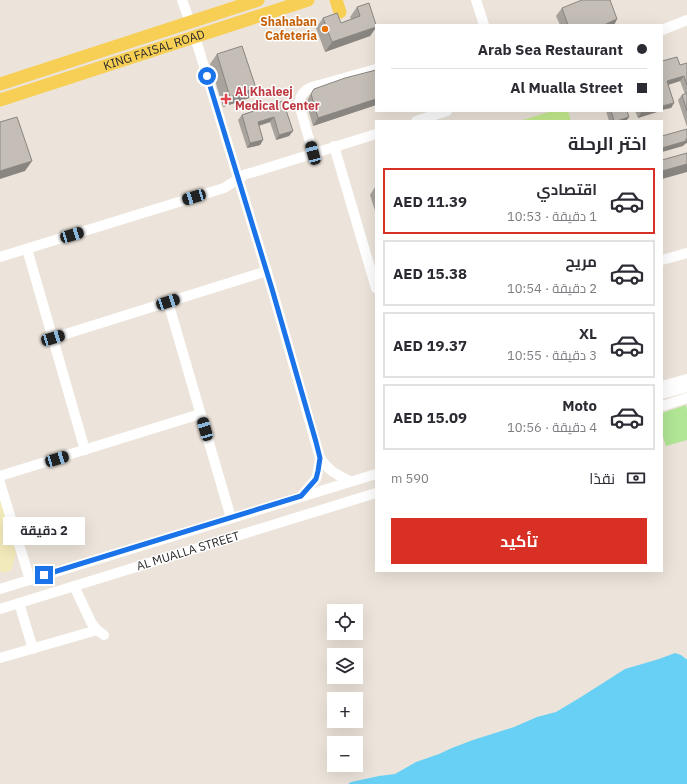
<!DOCTYPE html>
<html lang="ar">
<head>
<meta charset="utf-8">
<style>
	:root { --surface:#fff; --page:#f2f2f3; --text:#2b2b33; --muted:#7c7c81; --line:#e1e1e2; --accent:#d93025 }
	body { margin:0; font-family:"IBM Plex Sans",Cairo,sans-serif; background:var(--page); color:var(--text); direction:rtl; height:100vh; display:flex; flex-direction:column; font-size:15px; white-space:nowrap }
	* { box-sizing:border-box; margin:0 }
	p { font-size:13px; color:var(--muted) }
	.icon { flex:none; width:22px; height:22px; fill:none; stroke:currentColor; stroke-width:2; stroke-linecap:round; stroke-linejoin:round }
	.map { position:relative; flex:1; overflow:hidden; direction:ltr }
	.sheet { position:absolute; left:375px; top:120px; width:288px; height:452px; display:flex; flex-direction:column; background:var(--surface); border-radius:0px; box-shadow:0 4px 16px #0002; direction:rtl }
	.sheet>* { flex:none }
	.guide { position:absolute; left:375px; top:24px; width:288px; height:88px; border-radius:0px; box-shadow:0 4px 16px #0002; direction:rtl; display:grid; align-content:center; height:88px; padding:0 16px; background:var(--surface) }
	.controls { position:absolute; left:327px; top:604px; display:grid; gap:8px }
	.controls a { display:grid; place-items:center; width:36px; height:36px; border-radius:0px; background:var(--surface); box-shadow:0 4px 16px #0002; font-size:20px }
	.end { position:absolute; width:18px; height:18px; margin:-9px; border:5px solid #1a73e8; background:#fff; box-shadow:0 0 0 2px #fff }
	.from { border-radius:50% }
	.bubble { position:absolute; height:28px; border-radius:0px; background:var(--surface); box-shadow:0 4px 16px #0002; font-size:13px; font-weight:700; line-height:28px; text-align:center; direction:rtl }
	.car { position:absolute; width:12px; height:24px; margin:-12px -6px; border-radius:5px; box-shadow:0 0 3px 1px #0007; background:linear-gradient(#222 24%,#8ab4d8 0 40%,#222 0 76%,#8ab4d8 0 86%,#222 0) }
	.guide b { display:flex; align-items:center; gap:14px; height:38px; font-size:15px }
	.guide b+b { border-top:1px solid var(--line) }
	.guide i { width:10px; height:10px; background:var(--text) }
	ul { padding:0; list-style:none }
	li { display:flex; align-items:center; gap:12px; height:66px; margin:0 8px 6px; padding:0 8px; border:2px solid var(--line); border-radius:0px }
	li div { flex:1 }
	li b { display:block; font-size:15px }
	li em { font-style:normal; font-weight:700 }
	li.active { border-color:var(--accent) }
	li>.icon { width:36px; height:36px; stroke-width:1.5 }
	h2 { padding:0 16px; font-size:18px; line-height:48px }
	.pay { display:flex; align-items:center; gap:10px; height:44px; padding:0 16px; font-size:15px }
	.pay p { margin-inline-start:auto }
	.button { display:flex; gap:8px; margin-top:auto; padding:8px 16px }
	.button a { flex:1; height:46px; border-radius:0px; background:var(--accent); color:#fff; font-size:16px; font-weight:700; line-height:46px; text-align:center }
	.map>svg:first-child { display:block }
</style>
</head>
<body>
<div class="map">
<svg width="687" height="784" viewBox="0 0 687 784">
	<rect width="100%" height="100%" fill="#ece4da"/>
	<!-- green -->
	<polygon fill="#b0e694" points="686,405 687,410 687,440 666,446 662,434 662,413"/>
	<!-- sand -->
	<polygon fill="#f3eabb" points="0,499 16,553 11,571 2,573 0,570"/>
	<!-- pitch -->
	<polygon fill="#c6ee8f" points="552,111 568,111 571,121 520,121"/>
	<!-- water -->
	<polygon fill="#68d0f4" points="675,653 681,655 686,659 687,659 687,784 348,784 351,782 379,776 395,774 416,762 439,754 452,748 473,740 514,727 537,717 556,712 581,697 625,669 659,659"/>
	<g fill="none" stroke-linecap="round" stroke-linejoin="round">
		<!-- minor -->
		<g stroke="#fff" stroke-width="10">
			<polyline points="182,0 190,22"/>
			<polyline points="476,0 484,25"/>
			<polyline points="662,30 687,20"/>
			<path d="M195,37L272,289L320,458C330,472 336,474 350,481"/>
			<polyline points="416,121 447,111"/>
			<polyline points="334,146 376,288"/>
			<path d="M313,153L299,104C300,95 304,90 312,87L376,69"/>
			<polyline points="27,249 85,450"/>
			<polyline points="0,257 224,188 246,174 254,172 376,134"/>
			<polyline points="662,260 687,253"/>
			<polyline points="168,302 231,518"/>
			<polyline points="53,338 267,271"/>
			<polyline points="662,386 687,379"/>
			<polyline points="662,394 687,387"/>
			<polyline points="662,406 687,398"/>
			<polyline points="0,476 200,414"/>
			<polyline points="0,483 30,580"/>
			<polyline points="301,496 316,479 318,471 320,458"/>
			<polyline points="74,586 91,622 97,630 104,635"/>
			<polyline points="0,589 376,474"/>
			<polyline points="19,603 33,649"/>
			<polyline points="0,609 376,493"/>
			<polyline points="0,658 97,630"/>
		</g>
		<!-- major -->
		<g stroke="#f7cf55" stroke-width="13">
			<polyline points="336,0 340,12"/>
			<polyline points="0,84 258,0"/>
			<path id="s1" d="M0,100L308,0"/>
		</g>
	</g>
	<!-- wall -->
	<g fill="#a9a39d">
		<polygon points="357,7 376,25 376,28 370,36 325,52 316,28 323,18 341,23 351,19 350,17"/>
		<polygon points="562,8 617,19 614,25 560,25 556,16"/>
		<polygon points="217,54 249,98 223,107 210,64"/>
		<polygon points="662,61 680,65 687,63 687,127 678,100 682,95 685,94 680,81 668,85 674,103 671,108"/>
		<polygon points="376,70 376,105 313,126 306,102 314,89"/>
		<polygon points="283,101 293,131 289,136 276,140 270,122 259,126 263,140 260,145 247,148 238,120 242,115"/>
		<polygon points="606,111 627,111 626,121 609,121"/>
		<polygon points="635,111 660,111 638,118"/>
		<polygon points="375,187 376,187 376,214 370,195"/>
	</g>
	<!-- shaded-wall -->
	<g fill="#898580">
		<polygon points="617,19 614,25 604,25"/>
		<polygon points="376,27 370,36 325,52 332,42"/>
		<polygon points="684,76 680,81 664,86 667,81"/>
		<polygon points="256,88 249,98 223,107 230,97"/>
		<polygon points="376,99 376,105 313,126 318,118"/>
		<polygon points="674,103 671,108 662,110 662,106"/>
		<polygon points="647,111 660,111 638,118 641,113"/>
		<polygon points="274,117 270,122 254,127 258,122"/>
		<polygon points="629,117 626,121 617,121"/>
		<polygon points="293,131 289,136 276,140 279,135"/>
		<polygon points="687,139 687,143 685,144 683,146 662,152 662,148"/>
		<polygon points="263,140 260,145 247,148 250,143"/>
		<polygon points="32,161 25,171 0,179 0,171"/>
		<polygon points="687,164 687,172 662,179 662,171"/>
	</g>
	<!-- building -->
	<g fill="#c4beb7" stroke="#898580">
		<polygon points="582,0 610,0 617,19 604,25 568,25 562,8"/>
		<polygon points="369,3 376,25 376,27 332,42 323,18 337,13 341,23 360,16 357,7"/>
		<polygon points="242,46 256,88 230,97 217,54"/>
		<polygon points="677,57 680,65 687,63 687,85 684,76 667,81 674,103 662,106 662,61"/>
		<polygon points="376,70 376,99 318,118 311,94 314,89 345,78"/>
		<polygon points="687,93 687,111 682,95"/>
		<polygon points="283,101 293,131 279,135 274,117 258,122 263,140 250,143 242,115"/>
		<polygon points="611,111 627,111 629,117 617,121 614,121"/>
		<polygon points="641,111 647,111 641,113"/>
		<polygon points="17,117 32,161 0,171 0,122"/>
		<polygon points="687,129 687,139 686,139 686,141 662,148 662,136"/>
		<polygon points="687,153 687,164 662,171 662,160"/>
	</g>
	<g fill="none" stroke-linecap="round" stroke-linejoin="round">
		<!-- route -->
		<polyline stroke="#1a73e8" stroke-width="5" points="44,575 301,496 316,479 318,471 320,458 316,442 272,289 207,76"/>
	</g>
	<!-- markers -->
	<circle fill="#e8710a" stroke="#fff" stroke-width="1.5" cx="325" cy="29" r="4"/>
	<path fill="#e0444e" stroke="#fff" stroke-width="1.5" d="M224 93h4v4h4v4h-4v4h-4v-4h-4v-4h4z"/>
	<g text-anchor="middle" stroke-width="3" stroke-linejoin="round" paint-order="stroke">
		<!-- food labels -->
		<g font-size="12" font-weight="bold" fill="#c56008" stroke="#fff" text-anchor="end">
			<text x="317" y="26">Shahaban<tspan x="317" dy="14">Cafeteria</tspan></text>
		</g>
		<!-- street labels -->
		<g font-size="12" fill="#292929" stroke="#fff">
			<text dy="4" stroke="none"><textPath href="#s1" startOffset="162">KING FAISAL ROAD</textPath></text>
			<text transform="translate(188 551) rotate(-17)" y="4">AL MUALLA STREET</text>
		</g>
		<!-- health labels -->
		<g font-size="12" font-weight="bold" fill="#be3a42" stroke="#fff" text-anchor="start">
			<text x="235" y="96">Al Khaleej<tspan x="235" dy="14">Medical Center</tspan></text>
		</g>
	</g>
</svg>
<div class="controls">
<a><svg class="icon" aria-label="locate" viewBox="0 0 24 24"><circle cx="12" cy="12" r="6"/><path d="M12 2v4M12 18v4M2 12h4M18 12h4"/></svg></a>
<a><svg class="icon" aria-label="layers" viewBox="0 0 24 24"><path d="M12 4l9 5-9 5-9-5zM3 14l9 5 9-5"/></svg></a>
<a>+</a>
<a>−</a>
</div>
<i class="end from" style="left:207px;top:76px"></i>
<i class="end" style="left:44px;top:575px"></i>
<div class="bubble" style="left:3px;top:517px;width:82px">2 دقيقة</div>
<i class="car" style="left:313px;top:153px;rotate:345deg"></i>
<i class="car" style="left:194px;top:197px;rotate:253deg"></i>
<i class="car" style="left:72px;top:235px;rotate:73deg"></i>
<i class="car" style="left:168px;top:302px;rotate:72deg"></i>
<i class="car" style="left:53px;top:338px;rotate:73deg"></i>
<i class="car" style="left:205px;top:429px;rotate:344deg"></i>
<i class="car" style="left:57px;top:459px;rotate:73deg"></i>
<div class="guide">
<b><i class="from"></i>Arab Sea Restaurant</b>
<b><i></i>Al Mualla Street</b>
</div>
<section class="sheet">
<h2>اختر الرحلة</h2>
<ul>
<li class="active"><svg class="icon" aria-label="car" viewBox="0 0 24 24"><path d="M5 17H2v-5l4-1 3-4h7l3 4 3 1v5h-3M9 17h6M6 11h13"/><circle cx="7" cy="17" r="2"/><circle cx="17" cy="17" r="2"/></svg><div><b>اقتصادي</b><p>1 دقيقة · 10:53</p></div><em>AED 11.39</em></li>
<li><svg class="icon" aria-label="car" viewBox="0 0 24 24"><path d="M5 17H2v-5l4-1 3-4h7l3 4 3 1v5h-3M9 17h6M6 11h13"/><circle cx="7" cy="17" r="2"/><circle cx="17" cy="17" r="2"/></svg><div><b>مريح</b><p>2 دقيقة · 10:54</p></div><em>AED 15.38</em></li>
<li><svg class="icon" aria-label="car" viewBox="0 0 24 24"><path d="M5 17H2v-5l4-1 3-4h7l3 4 3 1v5h-3M9 17h6M6 11h13"/><circle cx="7" cy="17" r="2"/><circle cx="17" cy="17" r="2"/></svg><div><b>XL</b><p>3 دقيقة · 10:55</p></div><em>AED 19.37</em></li>
<li><svg class="icon" aria-label="car" viewBox="0 0 24 24"><path d="M5 17H2v-5l4-1 3-4h7l3 4 3 1v5h-3M9 17h6M6 11h13"/><circle cx="7" cy="17" r="2"/><circle cx="17" cy="17" r="2"/></svg><div><b>Moto</b><p>4 دقيقة · 10:56</p></div><em>AED 15.09</em></li>
</ul>
<div class="pay"><svg class="icon" aria-label="cash" viewBox="0 0 24 24"><path d="M3 7h18v10H3z"/><circle cx="12" cy="12" r="2"/></svg>نقدًا<p>590 m</p></div>
<div class="button"><a>تأكيد</a></div>
</section>
</div>
</body>
</html>
